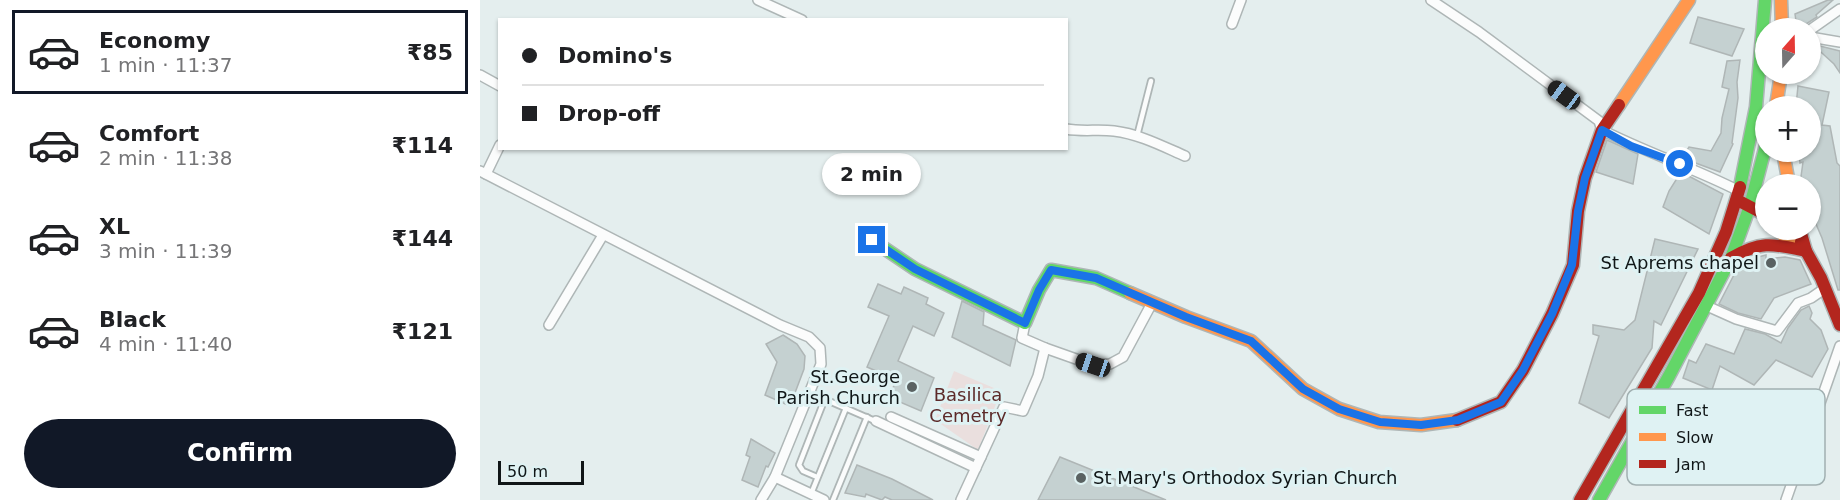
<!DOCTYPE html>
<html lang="en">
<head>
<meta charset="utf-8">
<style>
	:root { --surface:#fff; --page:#f2f2f2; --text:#202124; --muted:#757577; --line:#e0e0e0; --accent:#111827 }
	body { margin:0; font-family:"DejaVu Sans",sans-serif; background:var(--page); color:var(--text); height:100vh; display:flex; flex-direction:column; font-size:22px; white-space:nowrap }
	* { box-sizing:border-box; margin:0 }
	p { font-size:20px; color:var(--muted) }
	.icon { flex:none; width:33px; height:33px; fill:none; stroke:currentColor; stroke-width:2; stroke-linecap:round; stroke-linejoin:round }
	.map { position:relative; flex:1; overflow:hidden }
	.sheet { display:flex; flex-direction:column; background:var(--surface); width:480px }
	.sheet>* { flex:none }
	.hud { position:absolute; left:18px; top:18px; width:570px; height:132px; border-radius:0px; box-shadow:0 2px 4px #0004; display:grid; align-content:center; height:132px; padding:0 24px; background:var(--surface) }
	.needle { width:39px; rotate:20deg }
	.fabs { position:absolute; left:1275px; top:18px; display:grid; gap:12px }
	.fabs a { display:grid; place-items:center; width:66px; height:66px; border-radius:50%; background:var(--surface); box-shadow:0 2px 4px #0004; font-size:30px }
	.scale { position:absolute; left:18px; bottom:15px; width:86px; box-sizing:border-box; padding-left:6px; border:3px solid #101617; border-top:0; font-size:16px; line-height:21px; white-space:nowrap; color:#101617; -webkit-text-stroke:4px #dff2f3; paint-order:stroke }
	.end { position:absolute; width:27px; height:27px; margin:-14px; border:8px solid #1a73e8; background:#fff; box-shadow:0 0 0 3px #fff }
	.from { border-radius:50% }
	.bubble { position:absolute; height:42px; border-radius:21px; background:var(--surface); box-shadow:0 2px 4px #0004; font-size:20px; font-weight:700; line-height:42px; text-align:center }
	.car { position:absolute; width:18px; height:36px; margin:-18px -9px; border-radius:8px; box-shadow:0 0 4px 2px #0007; background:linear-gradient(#222 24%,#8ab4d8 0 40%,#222 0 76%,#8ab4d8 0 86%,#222 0) }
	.hud b { display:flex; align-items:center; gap:21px; height:57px; font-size:22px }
	.hud b+b { border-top:2px solid var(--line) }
	.hud i { width:15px; height:15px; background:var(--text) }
	ul { padding:10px 0 0; list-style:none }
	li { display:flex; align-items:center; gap:18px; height:84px; margin:0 12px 9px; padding:0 12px; border:3px solid transparent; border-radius:0px }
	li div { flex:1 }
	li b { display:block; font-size:22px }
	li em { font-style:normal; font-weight:700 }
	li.current { border-color:var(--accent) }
	li>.icon { width:54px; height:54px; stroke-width:1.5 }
	.action { display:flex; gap:12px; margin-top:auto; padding:12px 24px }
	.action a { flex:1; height:69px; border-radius:36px; background:var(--accent); color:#fff; font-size:24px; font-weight:700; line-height:69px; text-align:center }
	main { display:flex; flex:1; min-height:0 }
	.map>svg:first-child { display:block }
</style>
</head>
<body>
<main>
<section class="sheet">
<ul>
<li class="current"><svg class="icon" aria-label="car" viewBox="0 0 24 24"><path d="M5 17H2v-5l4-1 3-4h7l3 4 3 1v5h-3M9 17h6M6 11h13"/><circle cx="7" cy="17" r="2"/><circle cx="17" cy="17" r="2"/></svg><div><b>Economy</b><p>1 min · 11:37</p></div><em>₹85</em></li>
<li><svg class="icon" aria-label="car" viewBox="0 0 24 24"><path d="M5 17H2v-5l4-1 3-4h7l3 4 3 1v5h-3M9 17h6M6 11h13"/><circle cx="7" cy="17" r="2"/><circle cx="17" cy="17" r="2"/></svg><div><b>Comfort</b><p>2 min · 11:38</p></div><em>₹114</em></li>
<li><svg class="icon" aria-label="car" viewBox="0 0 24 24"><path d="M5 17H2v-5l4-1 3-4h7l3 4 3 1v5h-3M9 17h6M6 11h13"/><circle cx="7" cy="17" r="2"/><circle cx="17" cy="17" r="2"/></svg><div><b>XL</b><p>3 min · 11:39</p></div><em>₹144</em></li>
<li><svg class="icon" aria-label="car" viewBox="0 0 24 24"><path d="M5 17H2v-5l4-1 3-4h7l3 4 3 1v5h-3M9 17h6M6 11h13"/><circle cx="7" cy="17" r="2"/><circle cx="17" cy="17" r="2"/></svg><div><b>Black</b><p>4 min · 11:40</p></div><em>₹121</em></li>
</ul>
<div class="action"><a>Confirm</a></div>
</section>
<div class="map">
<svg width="1360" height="500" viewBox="0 0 1360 500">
	<rect width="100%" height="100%" fill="#e4eeee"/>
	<!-- green -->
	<polygon fill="#eadfde" points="474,371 521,391 498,450 455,420"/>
	<!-- building -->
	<g fill="#c5d1d1" stroke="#afb6b6" stroke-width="1.5">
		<polygon points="1348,0 1353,0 1336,15 1337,17 1326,24 1317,28 1315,14"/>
		<polygon points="1218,17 1264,29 1252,56 1210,43"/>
		<polygon points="1332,44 1360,51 1360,73 1354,64"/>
		<polygon points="1260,60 1257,82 1258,98 1252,143 1253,144 1240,172 1202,158 1209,147 1231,151 1241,133 1242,118 1249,89 1242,87 1247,61"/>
		<polygon points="1318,86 1349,92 1342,125 1350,126 1357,163 1360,166 1360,290 1358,290 1342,238 1330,210 1330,184 1320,184 1323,162 1320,163 1319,152 1330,152 1330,106 1316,106"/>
		<polygon points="1127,140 1158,154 1153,184 1116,172"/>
		<polygon points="1201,172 1243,194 1229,234 1183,207 1189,191"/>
		<polygon points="1175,239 1218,249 1181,325 1174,321 1172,348 1129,418 1099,403 1119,336 1113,334 1113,325 1144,330 1155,320"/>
		<polygon points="1286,255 1286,259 1305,257 1320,260 1331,284 1294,298 1281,319 1258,313 1239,304 1258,267 1272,262 1276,263 1270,259"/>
		<polygon points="398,284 421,294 424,287 448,298 446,304 464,313 454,336 433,326 418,361 454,378 441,411 408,397 417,380 387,367 409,316 388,307"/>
		<polygon points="482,301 504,312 503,325 536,340 530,366 472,337"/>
		<polygon points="1329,306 1332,313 1330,319 1341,330 1348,349 1332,377 1296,360 1274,385 1240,366 1232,390 1203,378 1209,360 1216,363 1226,344 1254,354 1265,329 1285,334 1301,343 1308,328 1321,310"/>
		<polygon points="303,335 317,344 325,356 324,369 310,406 285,395 297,362 286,344"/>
		<polygon points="271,439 295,453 288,467 286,466 278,487 262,480 270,457 266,455"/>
		<polygon points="580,457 686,500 558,500"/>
		<polygon points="377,465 412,479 453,500 412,500 405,497 402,500 386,494 385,497 365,493"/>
	</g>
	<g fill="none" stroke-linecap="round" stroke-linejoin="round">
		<!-- lane casing -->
		<g stroke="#aeb6b6" stroke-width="8">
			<g id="lane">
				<polyline points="657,136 671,81"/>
				<polyline points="337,477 323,471 319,465 344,401 349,401 395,421"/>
				<polyline points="331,494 366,408"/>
				<polyline points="353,500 387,417"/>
			</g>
		</g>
		<!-- street casing -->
		<g stroke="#aeb6b6" stroke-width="12">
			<g id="street">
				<polyline points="278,0 322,20"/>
				<path d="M951,0L999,32L1119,121L1122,130C1167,153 1214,168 1259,191"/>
				<polyline points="752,24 761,0"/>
				<polyline points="1330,30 1360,9"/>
				<polyline points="1330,37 1360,42"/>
				<polyline points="0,75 20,86"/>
				<path d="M586,129C603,132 618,129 634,131C659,134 682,146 705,156"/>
				<polyline points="0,171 300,325 329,337 340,348 341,364 295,477"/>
				<polyline points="6,174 20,145"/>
				<polyline points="1227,306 1256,319 1297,331 1318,303 1331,298 1344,289"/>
				<polyline points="69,325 123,235"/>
				<polyline points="565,348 613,365 630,364 643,357 672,303"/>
				<polyline points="411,417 501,457"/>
				<polyline points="396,421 496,468"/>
				<polyline points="281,500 295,477 344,500"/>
				<polyline points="481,500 524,407 543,411 558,376 565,348 542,338 545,323"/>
				<polyline points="1306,500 1360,346"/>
			</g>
		</g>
		<!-- fast casing -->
		<g stroke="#aeb6b6" stroke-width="15">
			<g id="fast">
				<polyline points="1260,187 1276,107 1285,0"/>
				<polyline points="392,240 435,269 545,323 559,290 571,270 616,278 650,293"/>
				<polyline points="1119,500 1189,376 1251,258 1270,206 1286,145"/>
			</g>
		</g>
		<!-- slow casing -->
		<g stroke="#aeb6b6" stroke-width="15">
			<g id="slow">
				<polyline points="1301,0 1302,28"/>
				<polyline points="1139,105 1209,0"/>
				<polyline points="1296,106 1301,74"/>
				<polyline points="1303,152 1309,184"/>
				<polyline points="1298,230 1306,238 1322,248"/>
				<polyline points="650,293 706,317 771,341 823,389 859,409 899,422 941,425 977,420"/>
			</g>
		</g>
		<!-- jam casing -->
		<g stroke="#aeb6b6" stroke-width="15">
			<g id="jam">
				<polyline points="1261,202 1286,215"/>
				<polyline points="1321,242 1341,278 1360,325"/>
				<path d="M1251,258C1282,240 1293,244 1326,251L1320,230"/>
				<polyline points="977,420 1021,402 1043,370 1072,314 1093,265 1098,211 1105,178 1122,130 1139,105"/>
				<polyline points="1100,500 1219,293 1246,232 1260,187"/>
			</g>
		</g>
		<!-- lane -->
		<use href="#lane" stroke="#fbfcfc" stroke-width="4.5"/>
		<!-- street -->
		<use href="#street" stroke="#fbfcfc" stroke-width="9"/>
		<!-- fast -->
		<use href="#fast" stroke="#63d668" stroke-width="12"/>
		<!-- slow -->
		<use href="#slow" stroke="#ff974d" stroke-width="12"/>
		<!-- jam -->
		<use href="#jam" stroke="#b3261e" stroke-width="12"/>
	</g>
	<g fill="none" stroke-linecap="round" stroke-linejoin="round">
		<!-- route -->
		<polyline stroke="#1a73e8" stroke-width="8" points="392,240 435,269 545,323 559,290 571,270 616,278 706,317 771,341 823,389 859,409 900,422 941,425 978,420 1021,402 1043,370 1072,314 1092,265 1098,211 1105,178 1122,130 1151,146 1200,164"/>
	</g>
	<!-- markers -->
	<g fill="#5a6262" stroke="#dff2f3" stroke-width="2">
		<circle cx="1291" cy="263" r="6"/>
		<circle cx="432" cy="387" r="6"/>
		<circle cx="601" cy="478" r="6"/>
	</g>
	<g text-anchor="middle" stroke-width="6" stroke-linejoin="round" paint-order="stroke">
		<!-- poi labels -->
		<g font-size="18" fill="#101617" stroke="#dff2f3" text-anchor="end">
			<text x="1279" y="269">St Aprems chapel</text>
			<text x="420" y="383">St.George<tspan x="420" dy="21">Parish Church</tspan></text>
			<text x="613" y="484" text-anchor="start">St Mary's Orthodox Syrian Church</text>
		</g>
		<!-- park labels -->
		<g font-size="18" fill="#5c2a29" stroke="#dff2f3">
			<text x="488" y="401">Basilica<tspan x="488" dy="21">Cemetry</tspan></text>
		</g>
	</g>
	<!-- legend -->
	<rect x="1147" y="389" width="198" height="96" rx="9" fill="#dff2f3" stroke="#a1b0b1" stroke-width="1.5"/>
	<rect x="1159" y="406" width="27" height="8" fill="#63d668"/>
	<rect x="1159" y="433" width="27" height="8" fill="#ff974d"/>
	<rect x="1159" y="460" width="27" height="8" fill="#b3261e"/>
	<g font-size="16" fill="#101617">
		<text x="1196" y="416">Fast</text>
		<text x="1196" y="443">Slow</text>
		<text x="1196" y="470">Jam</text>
	</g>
</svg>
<div class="fabs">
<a><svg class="needle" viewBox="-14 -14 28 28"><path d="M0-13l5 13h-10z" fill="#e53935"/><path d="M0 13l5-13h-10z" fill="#757577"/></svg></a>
<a>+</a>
<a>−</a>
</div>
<div class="scale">50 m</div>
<i class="end from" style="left:1200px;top:164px"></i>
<i class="end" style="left:392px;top:240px"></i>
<div class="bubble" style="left:342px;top:153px;width:99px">2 min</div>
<i class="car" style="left:1084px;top:95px;rotate:306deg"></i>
<i class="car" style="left:613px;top:365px;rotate:289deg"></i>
<div class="hud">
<b><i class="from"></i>Domino's</b>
<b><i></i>Drop-off</b>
</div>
</div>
</main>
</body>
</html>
